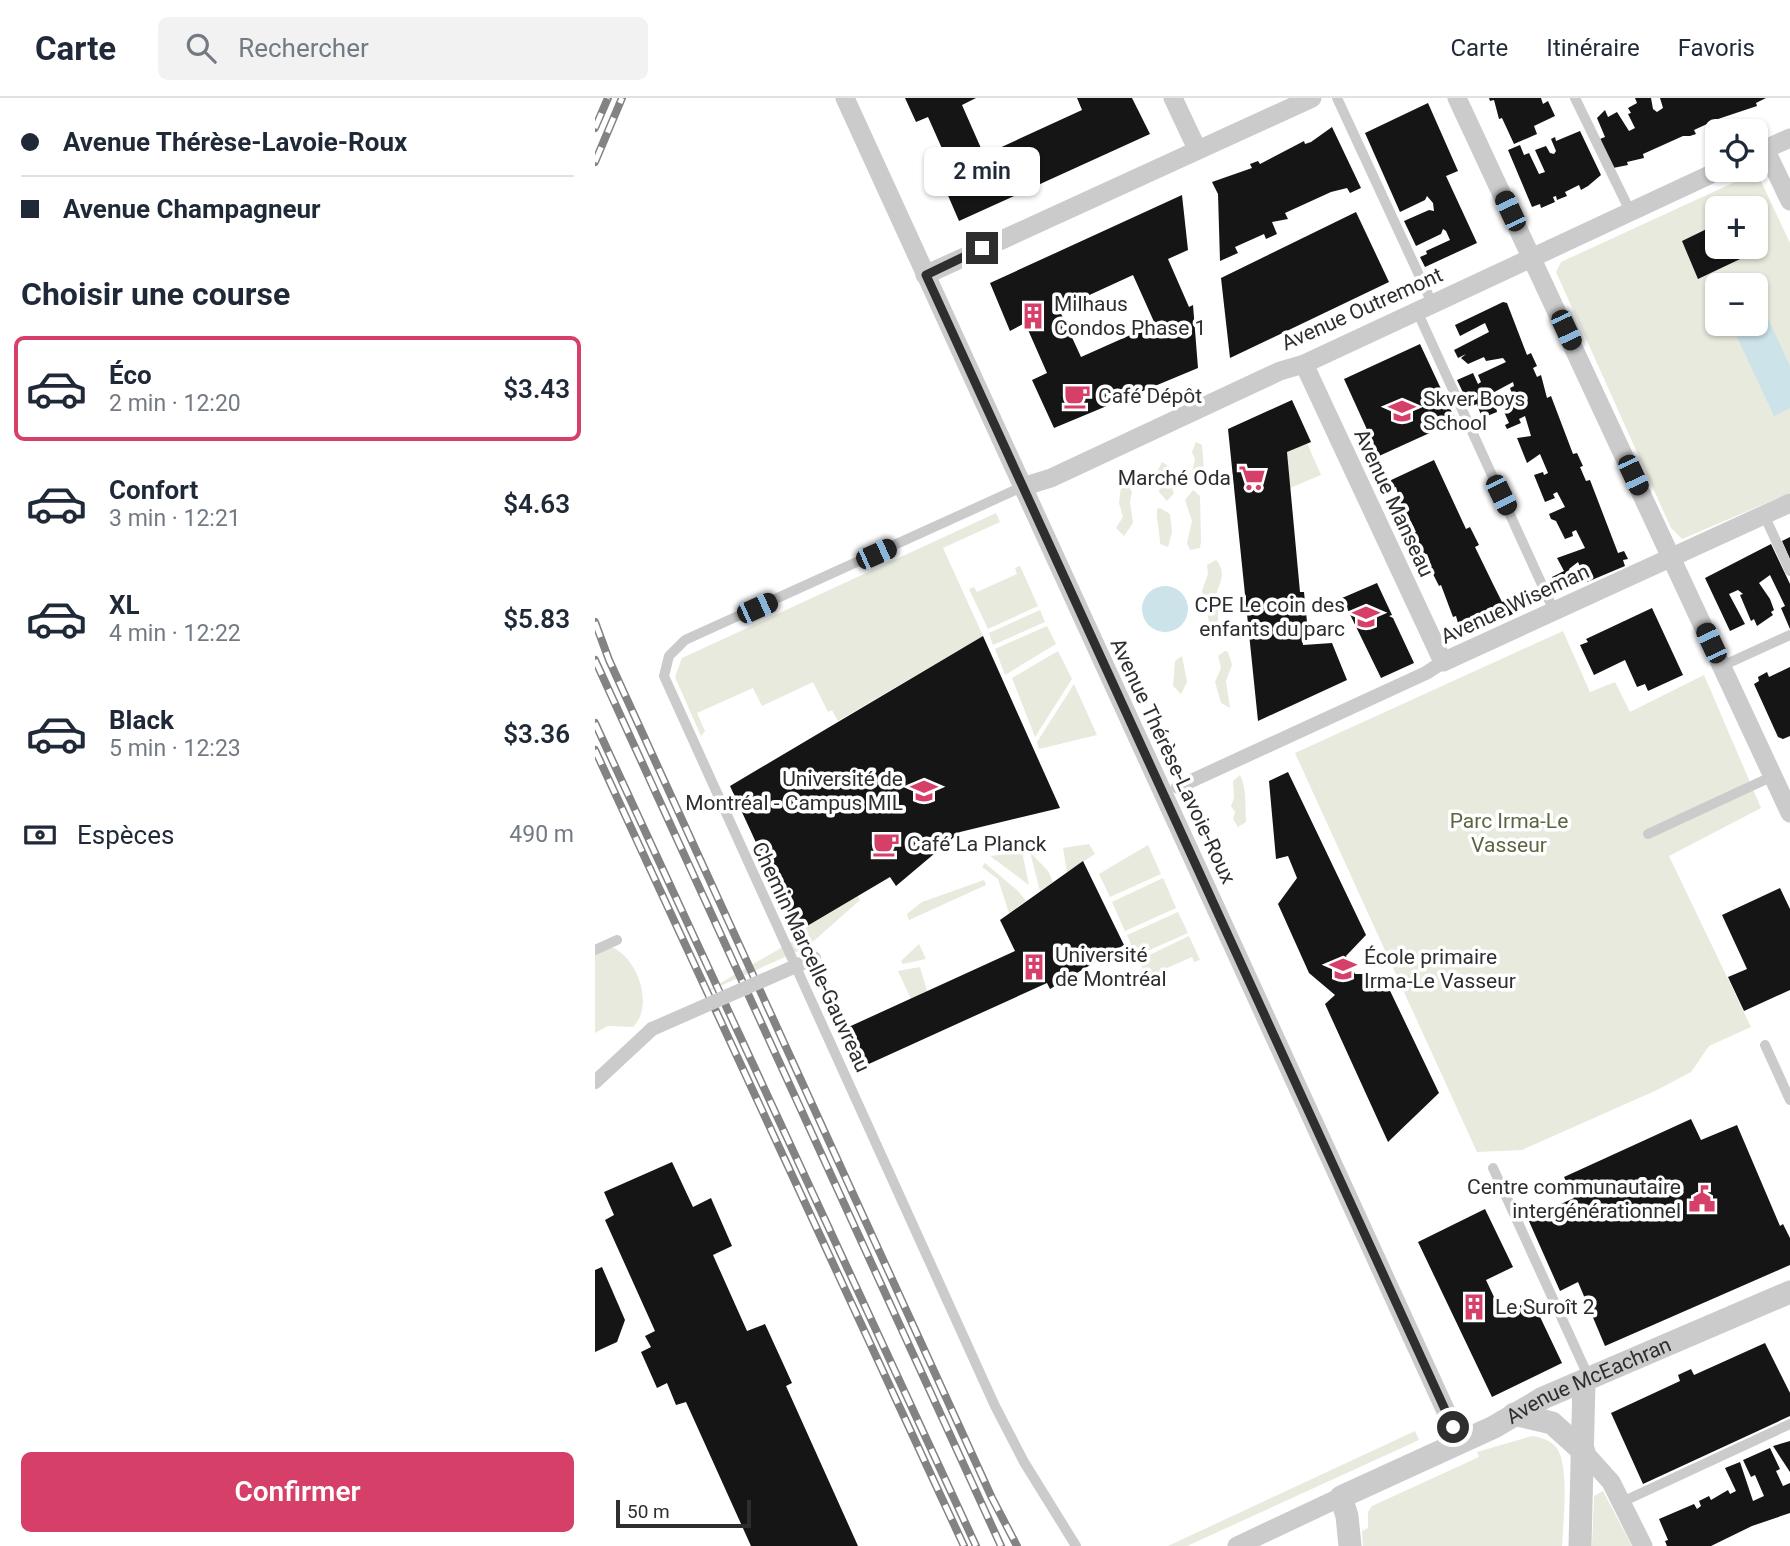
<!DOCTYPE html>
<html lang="fr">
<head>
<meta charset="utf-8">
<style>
	:root { --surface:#fff; --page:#f2f2f3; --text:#1f2937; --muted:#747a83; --line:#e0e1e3; --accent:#d63f67 }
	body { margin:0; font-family:Roboto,sans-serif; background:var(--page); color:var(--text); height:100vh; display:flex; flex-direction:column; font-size:26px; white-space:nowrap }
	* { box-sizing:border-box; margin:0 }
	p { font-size:23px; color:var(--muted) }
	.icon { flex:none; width:38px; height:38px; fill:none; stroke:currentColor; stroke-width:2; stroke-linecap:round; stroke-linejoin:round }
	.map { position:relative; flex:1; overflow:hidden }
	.side { display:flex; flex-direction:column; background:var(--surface); width:595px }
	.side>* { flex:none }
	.banner { display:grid; align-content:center; height:154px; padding:0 21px; background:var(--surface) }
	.buttons { position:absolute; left:1110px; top:21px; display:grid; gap:14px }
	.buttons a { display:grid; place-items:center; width:63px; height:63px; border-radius:10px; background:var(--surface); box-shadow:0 2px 5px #0004; font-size:35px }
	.scale { position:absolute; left:21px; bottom:18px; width:135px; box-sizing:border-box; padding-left:7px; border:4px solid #2e2e2e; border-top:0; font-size:19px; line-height:24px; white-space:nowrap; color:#2e2e2e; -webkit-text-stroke:5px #fff; paint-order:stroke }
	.end { position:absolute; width:32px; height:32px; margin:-16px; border:9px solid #2e2e2e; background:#fff; box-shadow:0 0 0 4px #fff }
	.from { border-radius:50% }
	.bubble { position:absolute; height:49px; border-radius:10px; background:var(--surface); box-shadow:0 2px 5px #0004; font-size:23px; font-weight:600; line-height:49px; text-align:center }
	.car { position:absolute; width:21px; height:42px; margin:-21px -10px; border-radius:9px; box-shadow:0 0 5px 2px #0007; background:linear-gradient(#222 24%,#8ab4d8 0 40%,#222 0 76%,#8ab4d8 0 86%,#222 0) }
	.banner b { display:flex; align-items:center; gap:24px; height:66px; font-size:26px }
	.banner b+b { border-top:2px solid var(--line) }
	.banner i { width:18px; height:18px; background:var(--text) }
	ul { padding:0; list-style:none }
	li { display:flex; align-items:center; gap:21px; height:105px; margin:0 14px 10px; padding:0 7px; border:4px solid transparent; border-radius:10px }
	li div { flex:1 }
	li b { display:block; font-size:26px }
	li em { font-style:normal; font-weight:600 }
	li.selected { border-color:var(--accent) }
	li>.icon { width:63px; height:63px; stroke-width:1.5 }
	h2 { padding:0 21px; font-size:32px; line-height:84px }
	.pay { display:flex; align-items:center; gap:18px; height:77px; padding:0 21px; font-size:26px }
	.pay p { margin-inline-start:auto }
	.action { display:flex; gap:14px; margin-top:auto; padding:14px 21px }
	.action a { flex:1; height:80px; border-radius:10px; background:var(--accent); color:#fff; font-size:28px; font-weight:600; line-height:80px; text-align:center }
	header { display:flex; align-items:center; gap:42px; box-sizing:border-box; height:98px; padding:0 35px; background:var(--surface); border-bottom:2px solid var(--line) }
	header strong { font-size:33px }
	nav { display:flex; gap:38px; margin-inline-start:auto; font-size:24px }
	.search { width:490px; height:63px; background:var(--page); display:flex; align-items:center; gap:18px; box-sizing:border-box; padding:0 24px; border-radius:10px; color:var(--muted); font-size:26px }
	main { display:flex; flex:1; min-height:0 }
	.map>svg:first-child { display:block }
</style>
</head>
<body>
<header>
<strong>Carte</strong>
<div class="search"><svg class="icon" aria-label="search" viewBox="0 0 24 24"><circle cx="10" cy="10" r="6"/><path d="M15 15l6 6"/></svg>Rechercher</div>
<nav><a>Carte</a><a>Itinéraire</a><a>Favoris</a></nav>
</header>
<main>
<section class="side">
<div class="banner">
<b><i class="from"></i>Avenue Thérèse-Lavoie-Roux</b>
<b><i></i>Avenue Champagneur</b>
</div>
<h2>Choisir une course</h2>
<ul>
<li class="selected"><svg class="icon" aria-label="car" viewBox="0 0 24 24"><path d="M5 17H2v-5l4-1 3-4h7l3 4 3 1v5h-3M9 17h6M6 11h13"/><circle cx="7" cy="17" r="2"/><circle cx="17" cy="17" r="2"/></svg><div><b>Éco</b><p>2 min · 12:20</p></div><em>$3.43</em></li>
<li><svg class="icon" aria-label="car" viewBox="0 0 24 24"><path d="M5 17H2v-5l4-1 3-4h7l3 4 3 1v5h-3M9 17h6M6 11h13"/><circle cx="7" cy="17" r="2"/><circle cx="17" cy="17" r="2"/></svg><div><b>Confort</b><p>3 min · 12:21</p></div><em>$4.63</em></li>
<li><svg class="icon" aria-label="car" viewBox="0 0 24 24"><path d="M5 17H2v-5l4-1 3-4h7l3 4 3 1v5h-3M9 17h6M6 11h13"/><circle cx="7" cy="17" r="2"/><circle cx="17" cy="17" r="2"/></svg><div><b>XL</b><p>4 min · 12:22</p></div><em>$5.83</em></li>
<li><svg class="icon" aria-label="car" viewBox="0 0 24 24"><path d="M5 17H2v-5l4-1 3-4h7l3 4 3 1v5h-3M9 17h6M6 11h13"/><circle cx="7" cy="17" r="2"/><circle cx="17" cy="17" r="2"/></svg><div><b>Black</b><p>5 min · 12:23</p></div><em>$3.36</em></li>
</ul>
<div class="pay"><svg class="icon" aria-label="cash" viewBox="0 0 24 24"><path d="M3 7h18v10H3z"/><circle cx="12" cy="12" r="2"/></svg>Espèces<p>490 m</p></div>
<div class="action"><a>Confirmer</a></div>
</section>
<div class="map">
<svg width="1195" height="1448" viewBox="0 0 1195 1448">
	<rect width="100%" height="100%" fill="#fff"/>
	<!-- green -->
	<g fill="#e7eadd" fill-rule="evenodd">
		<path d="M1155,77L1165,81L1195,145V395L1087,441L1076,430L961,174L966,164ZM1122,110H1160V149H1122ZM1122,187H1160V226H1122Z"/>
		<polygon points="601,344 607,347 609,373 603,382 596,379 600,361 597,354"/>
		<polygon points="712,345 726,377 695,390 692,354"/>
		<polygon points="567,364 575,369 572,379 579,395 572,403 564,394 567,382 562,374"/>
		<polygon points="533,387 537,394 535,404 538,425 529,438 521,430 528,419 524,405 526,389"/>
		<polygon points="598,392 605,398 606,443 605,450 595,452 592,445 597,423 590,402"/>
		<path d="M565,410L575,416L577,434L573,449L565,446C565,433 561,423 562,411Z"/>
		<polygon points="401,415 405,424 348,450 388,538 243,623 237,612 233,614 218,584 167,608 158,590 102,615 110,633 106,638 80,579 87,560"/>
		<path d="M621,462C632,474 625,485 620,499L623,507V528L616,533L607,493L613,476L612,467Z"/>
		<polygon points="425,468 443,508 393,531 374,491 379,489 382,494 422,476 420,470"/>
		<polygon points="445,512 450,524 398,547 394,535"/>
		<polygon points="452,528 461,546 410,577 400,551"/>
		<polygon points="968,533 995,594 1020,584 1035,614 1109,577 1166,710 1074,758 1156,929 1114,948 1096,974 1062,992 927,1052 882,1054 700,655"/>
		<polygon points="463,553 477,581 440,639 417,580"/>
		<polygon points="630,553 633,554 637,567 631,583 635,610 626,605 620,584 626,570 623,558"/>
		<polygon points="587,558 592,584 586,596 578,588 580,563"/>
		<polygon points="479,586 502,637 444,651 442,644"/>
		<path d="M645,677C652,691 650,708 651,724L643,729L638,721L640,714L636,708L639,700L638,683Z"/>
		<polygon points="494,746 500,756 472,774 468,750"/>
		<polygon points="553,747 566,776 515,799 504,776"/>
		<polygon points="427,754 434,787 395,758"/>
		<polygon points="435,754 453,773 458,784 445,793"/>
		<polygon points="390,765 423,793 431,803 414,815 403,781 387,769"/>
		<polygon points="568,780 581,810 530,833 517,804"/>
		<polygon points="389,782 391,787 314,822 312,816 327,804"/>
		<polygon points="263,798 265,802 213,848 205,832"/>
		<polygon points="583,814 593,835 541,858 532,837"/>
		<polygon points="594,838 605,862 599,864 597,859 556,877 559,883 554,885 544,862"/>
		<polygon points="205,839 210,850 103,898"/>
		<polygon points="324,846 331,861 308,866 306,863"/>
		<path d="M14,848C42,857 60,907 38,929L13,928L0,935V854Z"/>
		<polygon points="325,869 332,893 316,901 303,873"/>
		<polygon points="820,1333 824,1342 592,1448 573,1448"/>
		<path d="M937,1338C945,1339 955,1342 961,1349C975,1366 968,1426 967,1448H768L767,1433L773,1430V1414L777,1408L884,1359L882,1354Z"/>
		<polygon points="1008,1393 1037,1448 997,1448 999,1398"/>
	</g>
	<!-- water -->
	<g fill="#cbe3e9">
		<polygon points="1160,193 1195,268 1195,310 1179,318 1136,226 1160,226"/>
		<circle cx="570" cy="511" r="23"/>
	</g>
	<!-- building -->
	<g fill="#151515" fill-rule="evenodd">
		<polygon points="310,0 381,0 367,7 389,57 487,12 482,0 537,0 555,36 364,123 345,79 357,73 333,19 321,24"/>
		<polygon points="894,0 946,0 948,6 953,3 960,18 939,28 942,36 919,46 907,20 904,21 899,2 895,3"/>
		<polygon points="1040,0 1056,0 1058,11 1062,14 1068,10 1065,0 1171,0 1161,5 1162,8 1123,21 1099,32 1101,36 1095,38 1088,38 1048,56 1049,60 1032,64 1033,67 1018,70 1005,41 1010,39 1002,20 1010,12 1013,19 1022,14 1034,33 1040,30 1033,16 1036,15 1033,10 1042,5"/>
		<polygon points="833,5 863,73 851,78 882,145 830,169 825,159 832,156 831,153 855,142 851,133 848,131 846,136 821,148 809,123 834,112 839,113 838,105 832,98 830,102 805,114 770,35"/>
		<polygon points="737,29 766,90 755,95 752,90 736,94 690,115 693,121 677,124 682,136 671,141 669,136 640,149 643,155 625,163 623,96 617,84 657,70 655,66 663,63 665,66 709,43 710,46 716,44"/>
		<polygon points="985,33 1006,77 993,88 986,92 984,87 970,94 972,98 962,102 961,98 958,99 960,104 946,110 945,106 937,109 913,52 925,47 929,57 934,55 944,76 950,74 940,52 951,48 955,55 959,56 961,53 956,41 960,39 961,43"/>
		<path d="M587,97L593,152L573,161L594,209L598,207L603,270L459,330L437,282L452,275L430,225L415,233L395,185ZM538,177L560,226L486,259L464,211Z"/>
		<polygon points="761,114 794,184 635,260 626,180"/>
		<polygon points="1122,126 1122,149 1157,149 1160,154 1103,181 1087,143"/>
		<path d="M908,204L912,205L932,257L936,255L942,268L938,270L942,279L946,277L952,300L956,298L978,356L982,355L988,368L985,369L991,383L995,382L1023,455L1029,453L1033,461L1028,462L1030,468L992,484L983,464L974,471L980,485L964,493L957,479L969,473L962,460L990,450L981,432L977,434L978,438L970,441L961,423L956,421L954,416L970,409L962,394L958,396L960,400L950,404L939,377L948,374L949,377L953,375L945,356L932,365L922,340L936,338L930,318L924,321L926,325L912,331L910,327L914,325L906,307L901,309L902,314L887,320L882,306L875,309L862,282L878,275L883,286L886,284L883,277L911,264L908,260L891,263L889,259L873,266L866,260L871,256L863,260L859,252L894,234L890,225L865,238L860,227ZM918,284L919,288L915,290L919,301L915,302L914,298L898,305L895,300L891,302L886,292L889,291L892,298Z"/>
		<polygon points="825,246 861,323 784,358 749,281"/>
		<polygon points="697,302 716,344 692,354 705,494 709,494 713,534 707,536 708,547 737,545 752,582 663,623 633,331"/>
		<polygon points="839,362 871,431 875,429 884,447 880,449 898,486 907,504 911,502 918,516 867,539 861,518 858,519 846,487 844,488 833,466 835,464 832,456 829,457 819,435 821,434 810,412 808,413 801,389 797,390 794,383"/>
		<polygon points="1195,439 1195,461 1187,443"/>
		<polygon points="1176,446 1195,486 1195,531 1186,510 1190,508 1175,477 1164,485 1175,501 1179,512 1176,514 1178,517 1162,528 1159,521 1156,523 1145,497 1148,496 1143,492 1134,496 1150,526 1135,533 1110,480"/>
		<polygon points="782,485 797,517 794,518 798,520 819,565 786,580 747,500"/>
		<polygon points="1057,510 1088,577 1053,593 1050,586 1042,589 1030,562 999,577 985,547 993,544 991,541"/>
		<polygon points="388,538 465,710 365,734 301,788 295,779 202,834 135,688"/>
		<polygon points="1195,569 1195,638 1188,641 1183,639 1159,586 1164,583 1163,579 1172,574 1174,579"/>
		<polygon points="693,674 771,837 751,858 760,876 787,876 844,995 793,1044 730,906 740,897 714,875 683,806 702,780 693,758 681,761 674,683"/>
		<polygon points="488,763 529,847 455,891 452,885 265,970 247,932 420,853 405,822"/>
		<polygon points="1185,790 1195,811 1195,892 1149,913 1133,879 1152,871 1127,817"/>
		<polygon points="1096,1021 1106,1042 1142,1027 1182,1121 1185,1128 1188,1126 1195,1140 1195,1167 1010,1248 983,1184 965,1193 933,1121 979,1100 969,1079"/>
		<polygon points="77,1064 98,1109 116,1100 137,1148 118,1157 152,1233 170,1226 197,1285 191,1288 263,1448 156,1448 91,1304 81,1307 72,1285 62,1290 46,1254 56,1249 50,1238 60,1233 10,1122 19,1117 9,1094"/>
		<polygon points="890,1111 918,1169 891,1182 907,1216 937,1202 967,1265 897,1299 823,1144"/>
		<polygon points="7,1169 30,1222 22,1244 0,1254 0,1172"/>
		<polygon points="1170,1245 1195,1295 1195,1318 1048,1386 1016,1315 1085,1283 1083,1277 1096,1271 1099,1277"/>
		<polygon points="1195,1343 1195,1374 1178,1348"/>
		<polygon points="1175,1350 1185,1371 1181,1373 1188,1388 1195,1385 1195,1415 1157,1428 1116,1448 1072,1448 1070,1443 1073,1442 1064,1421 1099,1406 1102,1411 1106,1408 1104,1403 1114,1398 1116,1402 1133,1392 1135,1396 1141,1393 1130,1370 1145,1364 1158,1403 1169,1398 1160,1377 1156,1379 1148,1362"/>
	</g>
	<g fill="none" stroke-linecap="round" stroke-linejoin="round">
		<!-- service -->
		<g stroke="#cbcbcb" stroke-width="10">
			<polyline points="742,0 837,205"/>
			<polyline points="980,0 1035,113"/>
			<polyline points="822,213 959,513"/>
			<polyline points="427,389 90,542 74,558 69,578 400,1308 429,1364 481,1448"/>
			<polyline points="1169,417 1195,473"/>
			<polyline points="1127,568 1195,537"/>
			<polyline points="1053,736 1178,678"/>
			<polyline points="0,852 22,842"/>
			<polyline points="1170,947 1195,1002"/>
			<polyline points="898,1070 990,1271 989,1281"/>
			<polyline points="1027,1404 1195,1326"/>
		</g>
		<!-- pedestrian -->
		<g stroke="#cbcbcb" stroke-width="14">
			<polyline points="583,689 831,575 848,564"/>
			<polyline points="0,984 57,931"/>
		</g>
		<!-- minor -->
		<g stroke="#cbcbcb" stroke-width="19">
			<polyline points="250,0 865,1344"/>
			<polyline points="578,0 602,51"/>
			<polyline points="862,0 1195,715"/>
			<polyline points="1170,51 1195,103"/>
			<polyline points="1161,55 1195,40"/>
			<polyline points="330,177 717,0"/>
			<polyline points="709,266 848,564 1195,405"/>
			<polyline points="427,389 456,380 685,273 709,266 1125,72"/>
			<polyline points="989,1354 1016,1384 1048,1448"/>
			<polyline points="642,1448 746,1399"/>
		</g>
		<!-- tertiary -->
		<g stroke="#cbcbcb" stroke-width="23">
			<polyline points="919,1316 957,1325 989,1354"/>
			<path id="s1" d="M755,1448L752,1418L746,1399L899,1329L948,1300L1195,1194"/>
			<polyline points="985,1448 989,1284"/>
		</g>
		<!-- rail casing -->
		<g stroke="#838383" stroke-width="8">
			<g id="rail">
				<polyline points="0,30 13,0"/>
				<polyline points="0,64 27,0"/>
				<polyline points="0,524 14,562 397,1400 422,1448"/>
				<polyline points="0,562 406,1448"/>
				<polyline points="0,625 381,1448"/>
				<polyline points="0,652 369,1448"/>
			</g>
		</g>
		<!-- rail -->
		<use href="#rail" stroke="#fff" stroke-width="5" stroke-dasharray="16" stroke-linecap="butt"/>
		<!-- pedestrian-bridge -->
		<polyline stroke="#cbcbcb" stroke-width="14" points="57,931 219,860"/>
	</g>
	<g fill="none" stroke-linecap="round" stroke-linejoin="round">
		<!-- route -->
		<polyline stroke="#2e2e2e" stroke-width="9" points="387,150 331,177 858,1329"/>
	</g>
	<!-- icons -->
	<defs>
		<g id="building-bare" transform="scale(2.1)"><path d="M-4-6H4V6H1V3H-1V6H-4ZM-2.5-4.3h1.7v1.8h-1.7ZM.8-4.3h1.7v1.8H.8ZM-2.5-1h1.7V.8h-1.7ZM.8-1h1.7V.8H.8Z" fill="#d63f67" stroke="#fff" stroke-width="2.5" paint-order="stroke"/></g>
		<g id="cafe-bare" transform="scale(2.1)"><path d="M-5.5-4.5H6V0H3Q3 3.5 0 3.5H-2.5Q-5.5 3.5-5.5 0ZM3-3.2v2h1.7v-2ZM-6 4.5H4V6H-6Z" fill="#d63f67" stroke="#fff" stroke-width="2.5" paint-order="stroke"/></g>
		<g id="school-bare" transform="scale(2.1)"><path d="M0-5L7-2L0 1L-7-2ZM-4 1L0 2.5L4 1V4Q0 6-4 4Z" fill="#d63f67" stroke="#fff" stroke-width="2.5" paint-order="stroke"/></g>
		<g id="supermarket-bare" transform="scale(2.1)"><path d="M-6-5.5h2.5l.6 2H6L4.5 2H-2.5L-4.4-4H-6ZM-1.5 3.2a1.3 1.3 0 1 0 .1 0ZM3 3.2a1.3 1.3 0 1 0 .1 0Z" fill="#d63f67" stroke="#fff" stroke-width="2.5" paint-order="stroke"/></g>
		<g id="university-bare" transform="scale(2.1)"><path d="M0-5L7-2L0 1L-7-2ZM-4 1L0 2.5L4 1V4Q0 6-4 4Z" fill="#d63f67" stroke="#fff" stroke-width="2.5" paint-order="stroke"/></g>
		<g id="civic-bare" transform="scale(2.1)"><path d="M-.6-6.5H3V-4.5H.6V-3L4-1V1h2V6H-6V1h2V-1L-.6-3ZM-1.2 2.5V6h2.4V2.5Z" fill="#d63f67" stroke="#fff" stroke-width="2.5" paint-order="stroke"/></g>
	</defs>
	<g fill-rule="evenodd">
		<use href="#building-bare" x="438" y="218"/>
		<use href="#cafe-bare" x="482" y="298"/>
		<use href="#school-bare" x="807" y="313"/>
		<use href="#supermarket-bare" x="657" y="380"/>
		<use href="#school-bare" x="771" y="519"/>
		<use href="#university-bare" x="329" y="693"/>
		<use href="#cafe-bare" x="291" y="746"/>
		<use href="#building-bare" x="439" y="869"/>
		<use href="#school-bare" x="748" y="871"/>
		<use href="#civic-bare" x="1107" y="1101"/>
		<use href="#building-bare" x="879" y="1209"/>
	</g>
	<g text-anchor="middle" stroke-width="7" stroke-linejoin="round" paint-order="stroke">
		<!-- poi labels -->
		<g font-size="21" fill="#2e2e2e" stroke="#fff" text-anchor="start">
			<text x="459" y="213">Milhaus<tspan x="459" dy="24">Condos Phase 1</tspan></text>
			<text x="503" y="305">Café Dépôt</text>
			<text x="828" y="308">Skver Boys<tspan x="828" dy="24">School</tspan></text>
			<text x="636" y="387" text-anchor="end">Marché Oda</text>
			<text x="750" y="514" text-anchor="end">CPE Le coin des<tspan x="750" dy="24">enfants du parc</tspan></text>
			<text x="308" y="688" text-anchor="end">Université de<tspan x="308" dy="24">Montréal - Campus MIL</tspan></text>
			<text x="312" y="753">Café La Planck</text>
			<text x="460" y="864">Université<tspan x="460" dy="24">de Montréal</tspan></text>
			<text x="769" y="866">École primaire<tspan x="769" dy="24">Irma-Le Vasseur</tspan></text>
			<text x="1086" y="1096" text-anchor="end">Centre communautaire<tspan x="1086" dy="24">intergénérationnel</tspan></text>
			<text x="900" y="1216">Le Suroît 2</text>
		</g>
		<!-- street labels -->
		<g font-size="21" fill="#2e2e2e" stroke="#fff">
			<text transform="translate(767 211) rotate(-24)" y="7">Avenue Outremont</text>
			<text transform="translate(799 405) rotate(65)" y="7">Avenue Manseau</text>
			<text transform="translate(920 506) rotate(-25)" y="7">Avenue Wiseman</text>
			<text transform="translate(578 663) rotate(65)" y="7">Avenue Thérèse-Lavoie-Roux</text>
			<text transform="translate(216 859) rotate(65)" y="7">Chemin Marcelle-Gauvreau</text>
			<text dy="7" stroke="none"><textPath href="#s1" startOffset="324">Avenue McEachran</textPath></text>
		</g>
		<!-- park labels -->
		<g font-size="21" fill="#59663f" stroke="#fff">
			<text x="914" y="730">Parc Irma-Le<tspan x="914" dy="24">Vasseur</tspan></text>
		</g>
	</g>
</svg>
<div class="buttons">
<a><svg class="icon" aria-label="locate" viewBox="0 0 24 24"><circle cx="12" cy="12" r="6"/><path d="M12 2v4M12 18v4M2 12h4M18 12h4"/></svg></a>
<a>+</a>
<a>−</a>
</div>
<div class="scale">50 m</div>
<i class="end from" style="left:858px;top:1329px"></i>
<i class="end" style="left:387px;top:150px"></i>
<div class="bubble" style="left:329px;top:49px;width:116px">2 min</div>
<i class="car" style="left:915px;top:113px;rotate:335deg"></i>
<i class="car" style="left:971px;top:232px;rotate:155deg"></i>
<i class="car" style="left:1038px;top:377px;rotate:155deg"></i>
<i class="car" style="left:906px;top:397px;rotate:154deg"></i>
<i class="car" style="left:281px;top:456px;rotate:66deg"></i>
<i class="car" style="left:162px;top:510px;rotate:66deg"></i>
<i class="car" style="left:1116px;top:545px;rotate:335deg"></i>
</div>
</main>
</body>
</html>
